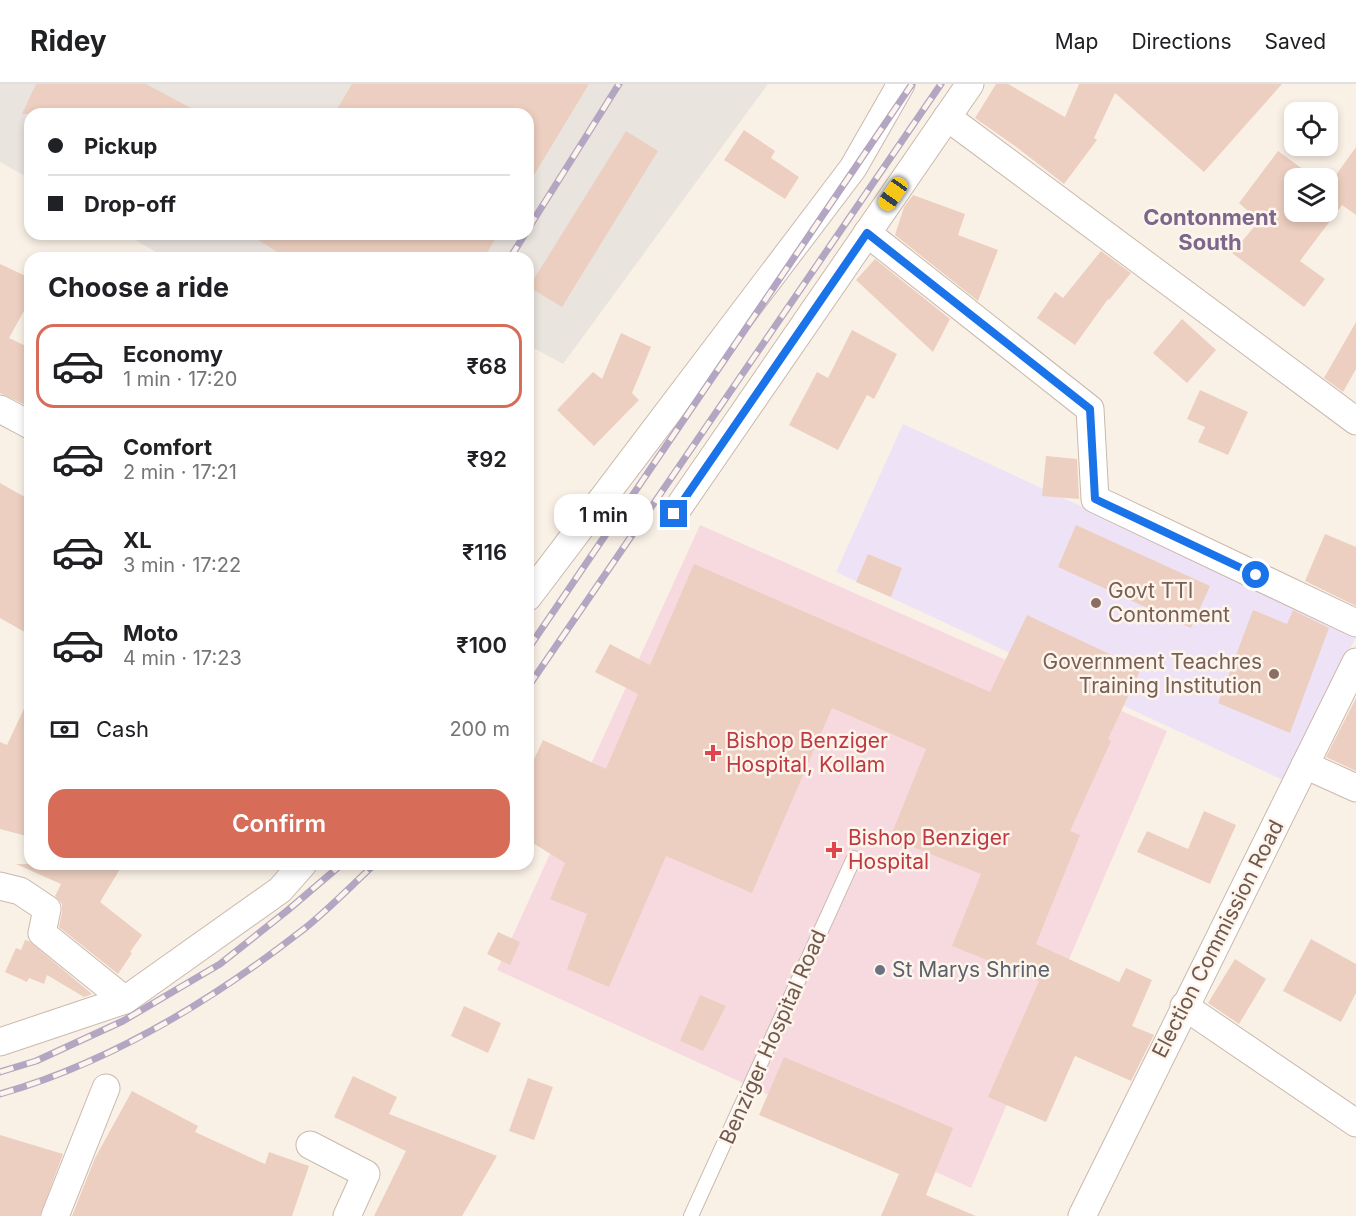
<!DOCTYPE html>
<html lang="en">
<head>
<meta charset="utf-8">
<style>
	:root { --surface:#fff; --page:#f2f2f2; --text:#202124; --muted:#757577; --line:#e0e0e0; --accent:#d76d58 }
	body { margin:0; font-family:Inter,sans-serif; background:var(--page); color:var(--text); height:100vh; display:flex; flex-direction:column; font-size:22px; white-space:nowrap }
	* { box-sizing:border-box; margin:0 }
	p { font-size:20px; color:var(--muted) }
	.icon { flex:none; width:33px; height:33px; fill:none; stroke:currentColor; stroke-width:2; stroke-linecap:round; stroke-linejoin:round }
	.map { position:relative; flex:1; overflow:hidden }
	.drawer { position:absolute; left:24px; top:168px; width:510px; height:618px; display:flex; flex-direction:column; background:var(--surface); border-radius:18px; box-shadow:0 3px 9px #0003 }
	.drawer>* { flex:none }
	.hud { position:absolute; left:24px; top:24px; width:510px; height:132px; border-radius:18px; box-shadow:0 3px 9px #0003; display:grid; align-content:center; height:132px; padding:0 24px; background:var(--surface) }
	.controls { position:absolute; left:1284px; top:18px; display:grid; gap:12px }
	.controls a { display:grid; place-items:center; width:54px; height:54px; border-radius:12px; background:var(--surface); box-shadow:0 3px 9px #0003; font-size:30px }
	.end { position:absolute; width:27px; height:27px; margin:-14px; border:8px solid #1a73e8; background:#fff; box-shadow:0 0 0 3px #fff }
	.from { border-radius:50% }
	.bubble { position:absolute; height:42px; border-radius:18px; background:var(--surface); box-shadow:0 3px 9px #0003; font-size:20px; font-weight:600; line-height:42px; text-align:center }
	.car { position:absolute; width:18px; height:36px; margin:-18px -9px; border-radius:8px; box-shadow:0 0 4px 2px #0007; background:linear-gradient(#f5c518 24%,#345 0 40%,#f5c518 0 76%,#345 0 86%,#f5c518 0) }
	.hud b { display:flex; align-items:center; gap:21px; height:57px; font-size:22px }
	.hud b+b { border-top:2px solid var(--line) }
	.hud i { width:15px; height:15px; background:var(--text) }
	ul { padding:0; list-style:none }
	li { display:flex; align-items:center; gap:18px; height:84px; margin:0 12px 9px; padding:0 12px; border:3px solid transparent; border-radius:18px }
	li div { flex:1 }
	li b { display:block; font-size:22px }
	li em { font-style:normal; font-weight:600 }
	li.current { border-color:var(--accent) }
	li>.icon { width:54px; height:54px; stroke-width:1.5 }
	h2 { padding:0 24px; font-size:27px; line-height:72px }
	.pay { display:flex; align-items:center; gap:15px; height:66px; padding:0 24px; font-size:22px }
	.pay p { margin-inline-start:auto }
	.cta { display:flex; gap:12px; margin-top:auto; padding:12px 24px }
	.cta a { flex:1; height:69px; border-radius:18px; background:var(--accent); color:#fff; font-size:24px; font-weight:600; line-height:69px; text-align:center }
	header { display:flex; align-items:center; gap:36px; box-sizing:border-box; height:84px; padding:0 30px; background:var(--surface); border-bottom:2px solid var(--line) }
	header strong { font-size:28px }
	nav { display:flex; gap:33px; margin-inline-start:auto; font-size:21px }
	.map>svg:first-child { display:block }
</style>
</head>
<body>
<header>
<strong>Ridey</strong>
<nav><a>Map</a><a>Directions</a><a>Saved</a></nav>
</header>
<div class="map">
<svg width="1356" height="1132" viewBox="0 0 1356 1132">
	<rect width="100%" height="100%" fill="#faf1e6"/>
	<!-- industrial -->
	<polygon fill="#eae4df" points="0,0 768,0 563,280 528,261 528,174 166,174 125,150 528,150 528,30 30,30 30,95 0,78"/>
	<!-- education -->
	<polygon fill="#eee3f6" points="903,340 1356,549 1356,553 1283,696 836,488"/>
	<!-- medical -->
	<polygon fill="#f7dadf" points="700,441 1167,647 971,1104 497,886"/>
	<!-- building -->
	<g fill="#eccfc0">
		<polygon points="36,0 146,0 202,30 22,30"/>
		<polygon points="352,0 589,0 528,101 528,30 334,30"/>
		<polygon points="996,0 1008,0 1065,33 1079,0 1282,0 1204,88 1115,9 1094,54 1097,56 1064,100 1015,62 975,34"/>
		<polygon points="744,46 775,67 771,74 799,93 785,115 724,76"/>
		<polygon points="626,47 658,67 562,223 529,203"/>
		<polygon points="1356,63 1356,131 1342,121 1300,177 1325,195 1304,223 1232,169 1259,137 1239,119 1278,67 1315,94 1294,94 1294,128 1328,128 1328,102"/>
		<polygon points="913,111 965,130 958,151 998,166 978,217 895,151 904,123"/>
		<polygon points="249,150 498,150 484,174 287,174"/>
		<polygon points="1101,167 1131,189 1109,216 1108,215 1075,261 1037,234 1055,208 1063,214"/>
		<polygon points="875,175 950,235 933,268 856,196"/>
		<polygon points="0,180 30,194 30,216 9,254 30,264 30,323 0,309"/>
		<polygon points="1182,235 1216,266 1187,299 1153,269"/>
		<polygon points="1356,238 1356,285 1343,308 1324,294"/>
		<polygon points="852,246 897,270 874,315 867,311 838,366 789,341 817,288 828,294"/>
		<polygon points="621,249 651,263 632,309 639,316 594,362 557,326 593,288 602,295"/>
		<polygon points="1200,306 1248,328 1228,371 1198,358 1205,343 1187,335"/>
		<polygon points="1046,372 1077,375 1079,415 1042,412"/>
		<polygon points="0,399 30,416 30,551 0,534"/>
		<polygon points="1076,441 1210,502 1191,544 1058,483"/>
		<polygon points="1325,450 1356,463 1356,522 1305,497"/>
		<polygon points="868,470 902,484 891,513 856,498"/>
		<polygon points="694,480 990,608 1027,531 1141,585 1108,655 1111,657 1070,747 1080,751 1036,860 1119,898 1126,884 1152,896 1132,942 1154,951 1131,997 1075,972 1046,1038 988,1013 1039,897 952,862 981,790 890,754 926,665 832,624 752,809 666,772 609,903 567,885 587,830 550,815 565,779 528,756 528,688 543,656 606,685 638,610 595,588 610,560 650,581"/>
		<polygon points="1253,526 1287,540 1293,526 1329,544 1290,649 1218,619"/>
		<polygon points="30,612 30,753 0,745 0,658 7,661"/>
		<polygon points="1356,614 1356,687 1326,673"/>
		<polygon points="1204,727 1236,741 1210,800 1137,768 1147,747 1188,765"/>
		<polygon points="16,780 123,780 100,818 142,851 130,868 132,869 118,890 59,843 62,828 62,820 55,812 61,800"/>
		<polygon points="498,848 520,858 510,881 487,870"/>
		<polygon points="1311,855 1356,880 1356,909 1341,938 1283,907"/>
		<polygon points="25,856 29,857 92,910 84,913 47,891 44,900 29,894 27,898 5,888 16,864 21,866"/>
		<polygon points="1235,875 1266,895 1239,940 1208,919"/>
		<polygon points="700,911 726,922 703,967 680,957"/>
		<polygon points="464,922 501,939 488,969 451,952"/>
		<polygon points="784,973 953,1044 926,1111 976,1132 881,1132 899,1090 759,1031"/>
		<polygon points="353,992 397,1013 389,1030 497,1072 462,1132 374,1132 406,1067 334,1033"/>
		<polygon points="528,994 553,1003 534,1056 509,1047"/>
		<polygon points="132,1007 198,1042 195,1048 265,1080 269,1068 309,1082 292,1132 72,1132 95,1074"/>
		<polygon points="0,1051 63,1070 40,1132 0,1132"/>
	</g>
	<g fill="none" stroke-linecap="round" stroke-linejoin="round">
		<!-- service casing -->
		<g stroke="#cab8ad" stroke-width="16">
			<polyline id="service" points="691,1132 854,774"/>
		</g>
		<!-- minor casing -->
		<g stroke="#cab8ad" stroke-width="29">
			<g id="minor">
				<polyline points="947,33 1356,337"/>
				<polyline points="867,149 1090,325 1095,415 1356,539"/>
				<polyline points="0,325 30,341"/>
				<polyline points="674,430 970,0"/>
				<polyline points="528,513 853,84 901,0"/>
				<polyline points="1305,681 1356,704"/>
				<polyline points="0,802 20,807 47,825 42,849 125,916"/>
				<polyline points="1184,922 1356,1039"/>
				<polyline points="0,958 125,916 280,806 303,780"/>
				<polyline points="310,1061 366,1090 347,1132"/>
				<polyline points="55,1132 106,1004"/>
				<polyline points="1082,1132 1356,578"/>
			</g>
		</g>
		<!-- service -->
		<use href="#service" stroke="#fff" stroke-width="14"/>
		<!-- minor -->
		<use href="#minor" stroke="#fff" stroke-width="27"/>
		<!-- rail casing -->
		<g stroke="#b3a6c2" stroke-width="7">
			<g id="rail">
				<polyline points="528,145 619,0"/>
				<polyline points="510,174 525,150"/>
				<polyline points="528,565 912,0"/>
				<polyline points="528,603 941,0"/>
				<polyline points="0,988 36,977 123,937 220,880 288,826 342,780"/>
				<path d="M0,1010C112,978 213,916 304,845C329,825 352,801 375,780"/>
			</g>
		</g>
		<!-- rail -->
		<use href="#rail" stroke="#fdf5ec" stroke-width="4.5" stroke-dasharray="14" stroke-linecap="butt"/>
	</g>
	<g fill="none" stroke-linecap="round" stroke-linejoin="round">
		<!-- route -->
		<polyline stroke="#1a73e8" stroke-width="8" points="674,430 867,149 1090,325 1095,415 1256,491"/>
	</g>
	<!-- markers -->
	<g fill="#8d6e63" stroke="#fdf5ec" stroke-width="2">
		<circle cx="1096" cy="519" r="6"/>
		<circle cx="1274" cy="590" r="6"/>
	</g>
	<g fill="#e0444e" stroke="#fdf5ec" stroke-width="2">
		<path d="M710 660h6v6h6v6h-6v6h-6v-6h-6v-6h6z"/>
		<path d="M831 757h6v6h6v6h-6v6h-6v-6h-6v-6h6z"/>
	</g>
	<circle fill="#6b7280" stroke="#fdf5ec" stroke-width="2" cx="880" cy="886" r="6"/>
	<g text-anchor="middle" stroke-width="5" stroke-linejoin="round" paint-order="stroke">
		<!-- education labels -->
		<g font-size="21" fill="#785e54" stroke="#fdf5ec" text-anchor="start">
			<text x="1108" y="514">Govt TTI<tspan x="1108" dy="24">Contonment</tspan></text>
			<text x="1262" y="585" text-anchor="end">Government Teachres<tspan x="1262" dy="24">Training Institution</tspan></text>
		</g>
		<!-- health labels -->
		<g font-size="21" fill="#be3a42" stroke="#fdf5ec" text-anchor="start">
			<text x="726" y="664">Bishop Benziger<tspan x="726" dy="24">Hospital, Kollam</tspan></text>
			<text x="848" y="761">Bishop Benziger<tspan x="848" dy="24">Hospital</tspan></text>
		</g>
		<!-- street labels -->
		<g font-size="21" fill="#70584e" stroke="#fdf5ec">
			<text transform="translate(1218 855) rotate(-63)" y="7">Election Commission Road</text>
			<text transform="translate(773 953) rotate(-66)" y="7">Benziger Hospital Road</text>
		</g>
		<!-- worship labels -->
		<g font-size="21" fill="#5b616d" stroke="#fdf5ec" text-anchor="start">
			<text x="892" y="893">St Marys Shrine</text>
		</g>
		<!-- neighbourhood labels -->
		<g font-size="22" font-weight="bold" fill="#7d668c" stroke="#fdf5ec">
			<text x="1210" y="141">Contonment<tspan x="1210" dy="25">South</tspan></text>
		</g>
	</g>
</svg>
<div class="controls">
<a><svg class="icon" aria-label="locate" viewBox="0 0 24 24"><circle cx="12" cy="12" r="6"/><path d="M12 2v4M12 18v4M2 12h4M18 12h4"/></svg></a>
<a><svg class="icon" aria-label="layers" viewBox="0 0 24 24"><path d="M12 4l9 5-9 5-9-5zM3 14l9 5 9-5"/></svg></a>
</div>
<i class="end from" style="left:1256px;top:491px"></i>
<i class="end" style="left:674px;top:430px"></i>
<div class="bubble" style="left:554px;top:410px;width:99px">1 min</div>
<i class="car" style="left:893px;top:110px;rotate:215deg"></i>
<div class="hud">
<b><i class="from"></i>Pickup</b>
<b><i></i>Drop-off</b>
</div>
<section class="drawer">
<h2>Choose a ride</h2>
<ul>
<li class="current"><svg class="icon" aria-label="car" viewBox="0 0 24 24"><path d="M5 17H2v-5l4-1 3-4h7l3 4 3 1v5h-3M9 17h6M6 11h13"/><circle cx="7" cy="17" r="2"/><circle cx="17" cy="17" r="2"/></svg><div><b>Economy</b><p>1 min · 17:20</p></div><em>₹68</em></li>
<li><svg class="icon" aria-label="car" viewBox="0 0 24 24"><path d="M5 17H2v-5l4-1 3-4h7l3 4 3 1v5h-3M9 17h6M6 11h13"/><circle cx="7" cy="17" r="2"/><circle cx="17" cy="17" r="2"/></svg><div><b>Comfort</b><p>2 min · 17:21</p></div><em>₹92</em></li>
<li><svg class="icon" aria-label="car" viewBox="0 0 24 24"><path d="M5 17H2v-5l4-1 3-4h7l3 4 3 1v5h-3M9 17h6M6 11h13"/><circle cx="7" cy="17" r="2"/><circle cx="17" cy="17" r="2"/></svg><div><b>XL</b><p>3 min · 17:22</p></div><em>₹116</em></li>
<li><svg class="icon" aria-label="car" viewBox="0 0 24 24"><path d="M5 17H2v-5l4-1 3-4h7l3 4 3 1v5h-3M9 17h6M6 11h13"/><circle cx="7" cy="17" r="2"/><circle cx="17" cy="17" r="2"/></svg><div><b>Moto</b><p>4 min · 17:23</p></div><em>₹100</em></li>
</ul>
<div class="pay"><svg class="icon" aria-label="cash" viewBox="0 0 24 24"><path d="M3 7h18v10H3z"/><circle cx="12" cy="12" r="2"/></svg>Cash<p>200 m</p></div>
<div class="cta"><a>Confirm</a></div>
</section>
</div>
</body>
</html>
